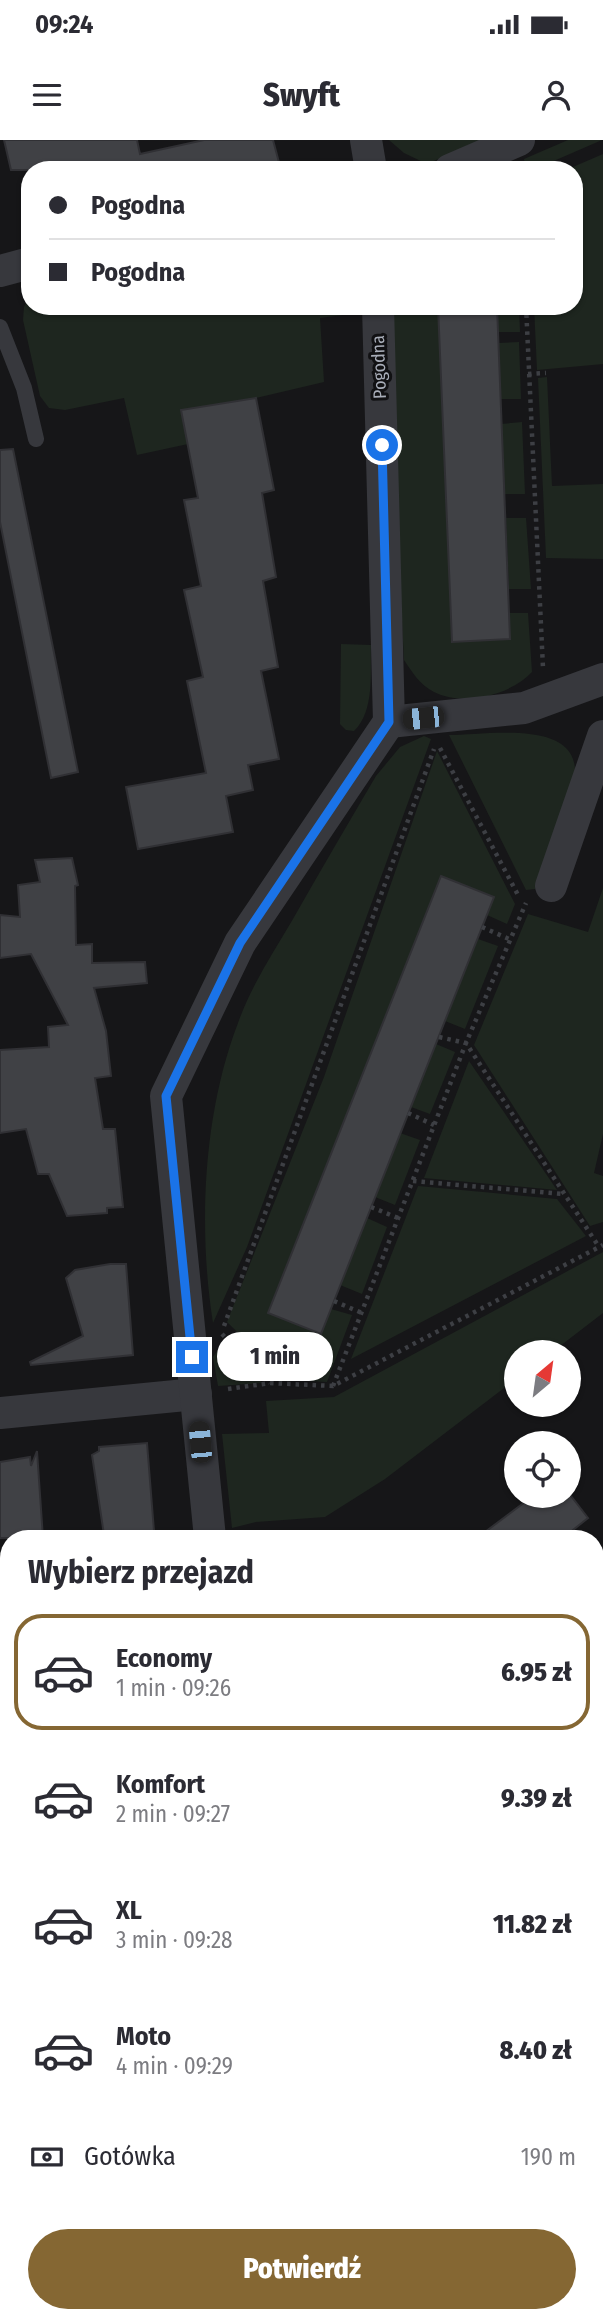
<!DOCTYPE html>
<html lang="pl">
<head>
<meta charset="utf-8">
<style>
	:root { --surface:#fff; --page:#f2f2f3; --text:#2b2b33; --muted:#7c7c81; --line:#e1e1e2; --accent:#856733 }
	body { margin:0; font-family:"Fira Sans Condensed",sans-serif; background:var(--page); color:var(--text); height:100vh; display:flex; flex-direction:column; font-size:26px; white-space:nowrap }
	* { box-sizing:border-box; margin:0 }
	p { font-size:23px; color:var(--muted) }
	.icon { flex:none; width:38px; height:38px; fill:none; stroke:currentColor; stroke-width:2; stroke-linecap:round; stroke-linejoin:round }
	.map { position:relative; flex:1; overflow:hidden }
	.side { position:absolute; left:0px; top:1390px; width:604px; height:793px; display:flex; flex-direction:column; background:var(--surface); border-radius:28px 28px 0 0; box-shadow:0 2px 5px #0004 }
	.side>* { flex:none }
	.hud { position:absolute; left:21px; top:21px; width:562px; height:154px; border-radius:28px; box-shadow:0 2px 5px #0004; display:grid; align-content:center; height:154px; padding:0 28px; background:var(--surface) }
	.needle { width:46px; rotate:29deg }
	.fabs { position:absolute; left:504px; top:1200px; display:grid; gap:14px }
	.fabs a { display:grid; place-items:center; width:77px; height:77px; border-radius:50%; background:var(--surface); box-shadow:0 2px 5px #0004; font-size:35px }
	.end { position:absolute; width:32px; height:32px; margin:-16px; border:9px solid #1a73e8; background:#fff; box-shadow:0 0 0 4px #fff }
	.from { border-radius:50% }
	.bubble { position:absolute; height:49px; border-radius:24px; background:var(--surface); box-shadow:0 2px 5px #0004; font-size:23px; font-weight:800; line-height:49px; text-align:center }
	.car { position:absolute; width:21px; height:42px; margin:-21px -10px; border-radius:9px; box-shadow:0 0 5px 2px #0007; background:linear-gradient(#222 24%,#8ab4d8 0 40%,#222 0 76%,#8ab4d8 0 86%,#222 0) }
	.hud b { display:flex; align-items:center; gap:24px; height:66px; font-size:26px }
	.hud b+b { border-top:2px solid var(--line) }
	.hud i { width:18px; height:18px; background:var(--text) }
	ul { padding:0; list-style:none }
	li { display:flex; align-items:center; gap:21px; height:116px; margin:0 14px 10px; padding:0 14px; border:4px solid transparent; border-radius:28px }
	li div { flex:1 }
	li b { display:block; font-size:26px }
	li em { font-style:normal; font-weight:800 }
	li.on { border-color:var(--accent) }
	li>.icon { width:63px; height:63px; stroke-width:1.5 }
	h2 { padding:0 28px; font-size:32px; line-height:84px }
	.pay { display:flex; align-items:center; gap:18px; height:77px; padding:0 28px; font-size:26px }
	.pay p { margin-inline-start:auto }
	.cta { display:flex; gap:14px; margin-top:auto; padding:14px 28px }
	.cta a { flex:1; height:80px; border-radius:42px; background:var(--accent); color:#fff; font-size:28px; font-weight:800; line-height:80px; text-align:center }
	.status { display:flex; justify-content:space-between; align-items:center; height:49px; padding:0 35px; background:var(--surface); direction:ltr }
	.status svg { height:19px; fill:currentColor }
	header { display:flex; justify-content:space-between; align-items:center; height:91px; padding:0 28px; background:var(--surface); font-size:32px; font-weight:800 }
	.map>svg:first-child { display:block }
</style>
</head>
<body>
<div class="status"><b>09:24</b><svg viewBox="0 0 49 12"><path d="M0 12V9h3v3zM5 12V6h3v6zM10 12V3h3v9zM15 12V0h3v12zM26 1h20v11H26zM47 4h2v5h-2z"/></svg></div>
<header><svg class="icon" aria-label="menu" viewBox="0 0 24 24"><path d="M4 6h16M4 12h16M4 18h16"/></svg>Swyft<svg class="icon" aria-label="person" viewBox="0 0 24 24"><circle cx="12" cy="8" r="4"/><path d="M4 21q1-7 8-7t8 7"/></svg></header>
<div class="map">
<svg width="603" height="2181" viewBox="0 0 603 2181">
	<rect width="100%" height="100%" fill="#161618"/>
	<!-- built -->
	<g fill="#222225">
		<polygon points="603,1929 603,2097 595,2100 595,1932"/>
		<polygon points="9,2034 9,2174 173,2174 102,2181 0,2181 0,2035"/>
	</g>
	<!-- green -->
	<g fill="#1e261f">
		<polygon points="389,0 481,0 427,24 404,13"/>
		<polygon points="568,0 602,0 533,30 526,30 524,19"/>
		<polygon points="603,14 603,224 537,230 534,166 574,166 574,30 566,30"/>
		<polygon points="30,155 30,166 343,166 343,175 320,178 324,242 256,258 188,304 137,315 124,258 65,270 49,268 40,256 23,180 24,167"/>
		<path d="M386,166H438L452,502L510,499L509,473H528L532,532C511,555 463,567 434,552C420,545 412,532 404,520Z"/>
		<polygon points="497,166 519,166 520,192 498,192"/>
		<polygon points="519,202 521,259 500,259 499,203"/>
		<polygon points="547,237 552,346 603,344 603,419 546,418 538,238"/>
		<polygon points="522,282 525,354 504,354 501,284"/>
		<polygon points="506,378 526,378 531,449 509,449"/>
		<path d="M341,504L371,505C370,533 375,570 354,591L346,590L340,584Z"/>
		<path d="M449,595C485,595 575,579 575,631L535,749L526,750Z"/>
		<path d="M424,596L431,599L247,1107L213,1183C198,1088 203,974 238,883C251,846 273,813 293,779C320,731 348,684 376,636L400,607Z"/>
		<polygon points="437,611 515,764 507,784 487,775 494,757 441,736 268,1172 331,1169 352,1175 327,1242 286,1240 227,1182 324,937"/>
		<polygon points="603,748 603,994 594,1033 603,1036 603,1082 590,1086 474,905 528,774 588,792"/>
		<polygon points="478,799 498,806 465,889 445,881"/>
		<polygon points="436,904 455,912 430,974 411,967"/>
		<polygon points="469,921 557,1050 424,1038"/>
		<polygon points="400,993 420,1000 395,1065 375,1057"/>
		<polygon points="418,1046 557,1059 586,1096 351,1219"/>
		<polygon points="367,1078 387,1087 362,1154 340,1145"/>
		<polygon points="603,1112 603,1173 551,1213 516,1213 516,1239 385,1339 325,1377 256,1382 232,1388 222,1294 269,1293 266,1261 334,1257"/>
		<polygon points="227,1206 262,1243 218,1246 213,1217 220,1207"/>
		<polygon points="603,2156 603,2181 523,2181 547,2174 595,2174 595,2158"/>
	</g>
	<!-- building -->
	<g fill="#404145" stroke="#303034" stroke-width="2">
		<polygon points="4,0 137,0 140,14 204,0 273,0 281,30 11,30"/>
		<polygon points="438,166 497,166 510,499 452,502"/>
		<polygon points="256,258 274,350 262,353 276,437 263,441 278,527 261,531 279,619 248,625 253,650 226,656 233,692 138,709 126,647 206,633 187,541 203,537 184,450 201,446 184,360 198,358 181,270"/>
		<polygon points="13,309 78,632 51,638 0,382 0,310"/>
		<polygon points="72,718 78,745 75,746 76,805 92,804 92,823 145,822 147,843 94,848 106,891 111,936 95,938 103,989 115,989 123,1067 107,1068 107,1073 67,1076 49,1034 38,1034 26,989 0,993 0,910 49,907 48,887 68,885 31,814 0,818 0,775 20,777 18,745 40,742 35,720"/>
		<polygon points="441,736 494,757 321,1194 268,1173"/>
		<polygon points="110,1124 126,1124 133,1215 31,1225 30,1222 83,1196 66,1138 75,1130"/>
		<polygon points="147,1303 154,1391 104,1395 92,1315 99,1311 99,1307"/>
		<polygon points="37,1311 43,1398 0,1398 0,1322 30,1317 31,1326"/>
		<polygon points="533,1356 571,1356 588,1378 563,1398 477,1398"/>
	</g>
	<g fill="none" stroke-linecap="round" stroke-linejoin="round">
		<!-- path -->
		<g stroke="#3d3f44" stroke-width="4.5" stroke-dasharray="3.5 5" stroke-linecap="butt">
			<polyline points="526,166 543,528"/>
			<polyline points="528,234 546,233"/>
			<polyline points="440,608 518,755"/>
			<polyline points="482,787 509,799"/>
			<polyline points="439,897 466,903 599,1107"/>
			<polyline points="408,973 434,985"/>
			<polyline points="413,1041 563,1054"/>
			<polyline points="371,1067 398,1078"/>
			<polyline points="334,1161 362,1173"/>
			<polyline points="224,1186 434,609"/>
			<polyline points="222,1194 270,1243"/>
			<polyline points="333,1246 466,903 526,763"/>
			<polyline points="228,1249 270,1243 333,1246 603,1105"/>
		</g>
		<!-- service -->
		<g stroke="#37383d" stroke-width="16">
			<polyline points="0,187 24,248 36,299"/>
			<polyline points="0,2119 9,2118"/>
		</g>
		<!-- minor -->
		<g stroke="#37383d" stroke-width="32">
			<polyline points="366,0 371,30"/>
			<polyline points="450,30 519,0"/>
			<polyline points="0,131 30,123"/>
			<polyline points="389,582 524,568 603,539"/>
			<polyline points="551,746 603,596"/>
			<polyline points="0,1273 196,1254"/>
			<polyline points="210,1398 166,956 240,803 389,582 378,166"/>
			<polyline points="595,1444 603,1438"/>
			<polyline points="595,1922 603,1919"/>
			<polyline points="0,2023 9,2022"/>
		</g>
		<!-- primary -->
		<g stroke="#53555c" stroke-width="38">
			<polyline points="595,2143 603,2140"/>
			<polyline points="483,2181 505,2174"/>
		</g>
	</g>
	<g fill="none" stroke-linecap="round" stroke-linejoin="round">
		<!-- route -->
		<polyline stroke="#1a73e8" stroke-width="9" points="192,1217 166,956 240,803 389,582 382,305"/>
	</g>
	<g text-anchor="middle" stroke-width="6" stroke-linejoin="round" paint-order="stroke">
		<!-- street labels -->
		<g font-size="18" fill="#a8adb8" stroke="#111113">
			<text transform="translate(379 227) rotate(-92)" y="6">Pogodna</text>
		</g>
	</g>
</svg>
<div class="fabs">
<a><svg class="needle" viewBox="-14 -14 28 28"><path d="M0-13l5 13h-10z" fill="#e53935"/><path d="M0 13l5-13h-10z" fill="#7c7c81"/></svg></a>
<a><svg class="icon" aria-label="locate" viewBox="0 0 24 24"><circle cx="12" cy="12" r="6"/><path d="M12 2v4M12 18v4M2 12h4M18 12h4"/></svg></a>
</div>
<i class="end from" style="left:382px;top:305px"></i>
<i class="end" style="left:192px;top:1217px"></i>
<div class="bubble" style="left:217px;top:1192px;width:116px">1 min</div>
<i class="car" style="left:423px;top:578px;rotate:264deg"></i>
<i class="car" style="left:200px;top:1302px;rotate:355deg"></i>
<div class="hud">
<b><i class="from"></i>Pogodna</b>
<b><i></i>Pogodna</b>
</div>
<section class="side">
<h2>Wybierz przejazd</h2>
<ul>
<li class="on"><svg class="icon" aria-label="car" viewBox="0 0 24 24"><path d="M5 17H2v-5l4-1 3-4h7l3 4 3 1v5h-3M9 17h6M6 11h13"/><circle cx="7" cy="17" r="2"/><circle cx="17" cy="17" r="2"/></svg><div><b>Economy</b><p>1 min · 09:26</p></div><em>6.95 zł</em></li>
<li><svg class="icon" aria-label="car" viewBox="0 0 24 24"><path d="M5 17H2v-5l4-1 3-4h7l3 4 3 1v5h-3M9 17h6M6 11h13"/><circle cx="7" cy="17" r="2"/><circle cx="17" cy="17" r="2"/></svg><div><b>Komfort</b><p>2 min · 09:27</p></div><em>9.39 zł</em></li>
<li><svg class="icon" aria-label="car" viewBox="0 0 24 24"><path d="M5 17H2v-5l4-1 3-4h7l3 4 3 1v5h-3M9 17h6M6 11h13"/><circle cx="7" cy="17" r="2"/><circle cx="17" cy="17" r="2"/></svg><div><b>XL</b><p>3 min · 09:28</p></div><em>11.82 zł</em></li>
<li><svg class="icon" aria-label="car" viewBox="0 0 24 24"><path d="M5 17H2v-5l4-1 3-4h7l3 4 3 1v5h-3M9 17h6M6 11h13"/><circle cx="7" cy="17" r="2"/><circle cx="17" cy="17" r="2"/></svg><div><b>Moto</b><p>4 min · 09:29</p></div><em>8.40 zł</em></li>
</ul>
<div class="pay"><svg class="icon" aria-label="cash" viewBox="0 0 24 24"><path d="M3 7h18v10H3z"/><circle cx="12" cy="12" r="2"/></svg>Gotówka<p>190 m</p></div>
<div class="cta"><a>Potwierdź</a></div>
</section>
</div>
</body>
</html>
